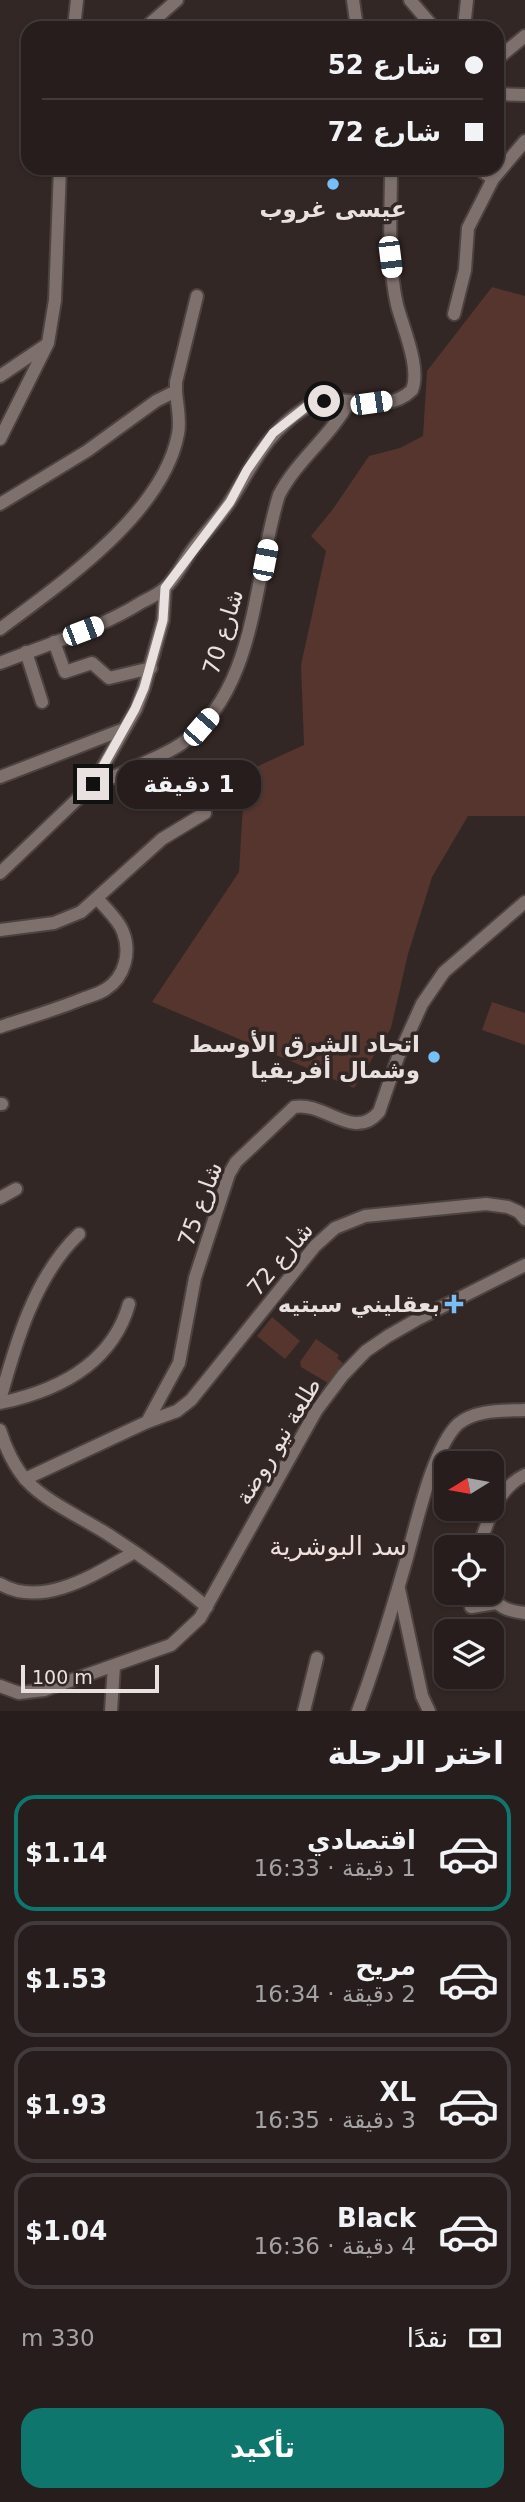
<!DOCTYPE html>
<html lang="ar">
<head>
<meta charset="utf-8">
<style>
	:root { --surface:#261d1c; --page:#322a29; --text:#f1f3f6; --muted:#a4a2a3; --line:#423b3b; --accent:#0f766e }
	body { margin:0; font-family:"DejaVu Sans","Noto Naskh Arabic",sans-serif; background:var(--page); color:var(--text); direction:rtl; height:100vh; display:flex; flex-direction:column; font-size:26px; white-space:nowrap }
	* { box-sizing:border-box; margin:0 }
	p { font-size:23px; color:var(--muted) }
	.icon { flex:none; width:38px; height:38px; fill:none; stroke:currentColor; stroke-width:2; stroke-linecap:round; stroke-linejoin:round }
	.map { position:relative; height:1711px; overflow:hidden; direction:ltr }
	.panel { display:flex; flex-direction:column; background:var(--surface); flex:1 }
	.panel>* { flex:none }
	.guide { position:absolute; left:21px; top:21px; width:483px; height:154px; border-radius:21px; box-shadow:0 2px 5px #0004,0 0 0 2px var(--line); direction:rtl; display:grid; align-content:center; height:154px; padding:0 21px; background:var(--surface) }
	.needle { width:46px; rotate:259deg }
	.buttons { position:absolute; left:434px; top:1451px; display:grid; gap:14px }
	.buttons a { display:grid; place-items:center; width:70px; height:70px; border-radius:14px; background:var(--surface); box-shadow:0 2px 5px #0004,0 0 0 2px var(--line); font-size:35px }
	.scale { position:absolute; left:21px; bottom:18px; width:138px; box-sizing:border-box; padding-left:7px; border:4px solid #e9e1df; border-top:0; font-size:19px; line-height:24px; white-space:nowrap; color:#e9e1df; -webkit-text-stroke:5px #332725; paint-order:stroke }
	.end { position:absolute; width:32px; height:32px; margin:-16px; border:9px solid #e9e1df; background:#111; box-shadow:0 0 0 4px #111 }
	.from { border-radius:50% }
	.bubble { position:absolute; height:49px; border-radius:21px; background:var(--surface); box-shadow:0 2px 5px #0004,0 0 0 2px var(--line); font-size:23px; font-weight:700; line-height:49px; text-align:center; direction:rtl }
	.car { position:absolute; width:21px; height:42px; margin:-21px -10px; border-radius:9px; box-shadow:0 0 5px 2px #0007; background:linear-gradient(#fff 24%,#345 0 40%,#fff 0 76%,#345 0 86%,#fff 0) }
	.guide b { display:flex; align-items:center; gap:24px; height:66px; font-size:26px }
	.guide b+b { border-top:2px solid var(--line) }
	.guide i { width:18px; height:18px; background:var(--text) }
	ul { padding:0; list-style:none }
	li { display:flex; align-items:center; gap:21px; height:116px; margin:0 14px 10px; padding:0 7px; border:4px solid var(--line); border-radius:21px }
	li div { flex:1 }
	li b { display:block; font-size:26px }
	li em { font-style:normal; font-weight:700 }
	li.on { border-color:var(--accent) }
	li>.icon { width:63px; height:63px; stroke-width:1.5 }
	h2 { padding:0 21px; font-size:32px; line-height:84px }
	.pay { display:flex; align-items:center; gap:18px; height:77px; padding:0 21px; font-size:26px }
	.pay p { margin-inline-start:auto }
	.primary-button { display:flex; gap:14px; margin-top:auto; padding:14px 21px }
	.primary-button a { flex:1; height:80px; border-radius:21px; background:var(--accent); color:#fff; font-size:28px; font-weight:700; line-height:80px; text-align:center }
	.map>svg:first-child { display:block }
</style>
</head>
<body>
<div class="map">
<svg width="525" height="1711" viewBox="0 0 525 1711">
	<rect width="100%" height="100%" fill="#332725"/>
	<!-- green -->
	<g fill="#55352e">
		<polygon points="492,287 525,296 525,816 468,816 432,877 408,954 391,1028 354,1088 152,1002 239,872 245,772 304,745 301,665 326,551 311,536 333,509 369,456 400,448 423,436 427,371"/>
		<polygon points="492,1002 525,1013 525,1045 482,1030"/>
		<polygon points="272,1317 300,1341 285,1359 257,1336"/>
		<polygon points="316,1339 339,1355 337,1358 343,1363 328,1383 301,1367 300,1362"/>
	</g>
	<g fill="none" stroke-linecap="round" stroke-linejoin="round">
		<!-- minor casing -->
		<g stroke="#4c4240" stroke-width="16">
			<g id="minor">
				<polyline points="353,0 357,28"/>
				<polyline points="410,0 434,28"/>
				<polyline points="74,28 77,0"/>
				<polyline points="145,28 177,0"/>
				<polyline points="464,28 467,0"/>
				<polyline points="497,59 525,36"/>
				<polyline points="497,94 525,95"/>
				<polyline points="478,168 493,179"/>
				<polyline points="454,314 465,270 468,228 493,179 525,141"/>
				<polyline points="0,376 46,345"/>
				<polyline points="176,391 176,382 197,296"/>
				<polyline points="0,439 48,343 55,300 60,168"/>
				<path d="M0,504L87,451L156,401L176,391C177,406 181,420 178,434C163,514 61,583 0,629"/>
				<polyline points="54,642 65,672 92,663 109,678 151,668"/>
				<polyline points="26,652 42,702"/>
				<path d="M0,663C48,644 99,629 142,602C150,598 159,594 165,588C175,579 182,565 190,553C202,536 217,521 229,503C254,464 264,435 305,408C336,387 383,419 412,390C421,368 403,328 397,305C387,260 391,213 391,168"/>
				<polyline points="0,777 124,729"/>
				<path d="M93,784C110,780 126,771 142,764C155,758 169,752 181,744C258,690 253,577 279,495C297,460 330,437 349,402"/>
				<polyline points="0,873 93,784 136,709 144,688 163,620 165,588"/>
				<polyline points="0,930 54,923 81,912 162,839 205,813"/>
				<path d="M0,1027C27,1018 55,1010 82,999C90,996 99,994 106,989C125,977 131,952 123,932C119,920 105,908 97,898"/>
				<polyline points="0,1104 2,1104"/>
				<polyline points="0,1198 16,1189"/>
				<path d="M0,1400C16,1342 35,1276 79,1234"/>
				<path d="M0,1403C57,1391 112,1364 129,1304"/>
				<polyline points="147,1422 177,1411 191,1400 315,1246 335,1228 365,1216 486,1204 508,1207 519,1212 525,1219"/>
				<path d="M0,1430C5,1447 15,1468 27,1481C47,1503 87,1520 112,1537C145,1558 177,1582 207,1607"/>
				<path d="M25,1479L147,1422L179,1363L195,1278L229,1174L236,1162L294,1107C325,1101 353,1142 379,1112L398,1057L422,1004L444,972L525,902"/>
				<path d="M482,1547L481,1541C490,1514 499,1488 525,1475"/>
				<path d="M0,1584C43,1609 95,1574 133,1553"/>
				<polyline points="399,1589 422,1696 429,1711"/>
				<path d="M489,1592C498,1608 508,1611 525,1613"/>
				<polyline points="471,1607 496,1603"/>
				<polyline points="0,1686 19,1693 44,1690 171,1645 200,1618 316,1411 343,1375 366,1351 388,1336 416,1320 525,1265"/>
				<polyline points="111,1711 114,1666"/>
				<polyline points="304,1711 317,1658"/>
				<path d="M358,1711C376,1664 390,1616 404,1568C415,1531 431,1450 458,1424C476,1409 503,1411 525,1410"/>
			</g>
		</g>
		<!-- minor -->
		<use href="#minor" stroke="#7e706c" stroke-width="12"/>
	</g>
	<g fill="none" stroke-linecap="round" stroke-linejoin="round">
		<!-- route -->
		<polyline stroke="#e9e1df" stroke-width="9" points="93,784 135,709 144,688 163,620 165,588 230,502 247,470 273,433 306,407 324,401"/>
	</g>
	<!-- markers -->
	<g fill="#78bff8" stroke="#332725" stroke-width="2.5">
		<circle cx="333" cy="184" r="7"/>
		<circle cx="434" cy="1057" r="7"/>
		<path d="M450.5 1293.5h7v7h7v7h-7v7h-7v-7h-7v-7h7z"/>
	</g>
	<g text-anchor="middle" stroke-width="7" stroke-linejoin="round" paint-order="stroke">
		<!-- poi labels -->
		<g font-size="23" font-weight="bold" fill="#e9e1df" stroke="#332725" text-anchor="end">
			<text x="333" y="217" text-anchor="middle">عيسى غروب</text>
			<text x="420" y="1052">اتحاد الشرق الأوسط<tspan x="420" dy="26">وشمال أفريقيا</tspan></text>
			<text x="440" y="1312">بعقليني سبتيه</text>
		</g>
		<!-- street labels -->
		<g font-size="23" fill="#e9e1df" stroke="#332725">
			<text transform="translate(223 632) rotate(-73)" y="8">شارع 70</text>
			<text transform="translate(200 1204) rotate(-70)" y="8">شارع 75</text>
			<text transform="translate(280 1259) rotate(-50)" y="8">شارع 72</text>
			<text transform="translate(278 1441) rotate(-59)" y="8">طلعة نيو روضة</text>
		</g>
		<!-- quarter labels -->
		<g font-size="26" fill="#f0e0dc" stroke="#332725">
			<text x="338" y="1555">سد البوشرية</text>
		</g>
	</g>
</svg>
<div class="buttons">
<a><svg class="needle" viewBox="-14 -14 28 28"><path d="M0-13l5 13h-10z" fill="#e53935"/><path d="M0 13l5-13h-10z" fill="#a4a2a3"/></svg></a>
<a><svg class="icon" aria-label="locate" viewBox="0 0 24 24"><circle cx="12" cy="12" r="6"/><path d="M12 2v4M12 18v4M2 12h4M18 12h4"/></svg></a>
<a><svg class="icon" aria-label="layers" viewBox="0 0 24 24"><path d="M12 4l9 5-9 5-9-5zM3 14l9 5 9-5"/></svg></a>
</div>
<div class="scale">100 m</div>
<i class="end from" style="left:324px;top:401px"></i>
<i class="end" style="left:93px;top:784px"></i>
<div class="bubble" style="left:117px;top:760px;width:144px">1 دقيقة</div>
<i class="car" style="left:390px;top:257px;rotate:173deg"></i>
<i class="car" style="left:371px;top:403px;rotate:82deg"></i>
<i class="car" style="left:265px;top:560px;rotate:11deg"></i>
<i class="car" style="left:83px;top:631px;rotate:69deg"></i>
<i class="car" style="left:201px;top:727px;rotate:41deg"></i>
<div class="guide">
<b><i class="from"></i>شارع 52</b>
<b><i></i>شارع 72</b>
</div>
</div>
<section class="panel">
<h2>اختر الرحلة</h2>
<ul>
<li class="on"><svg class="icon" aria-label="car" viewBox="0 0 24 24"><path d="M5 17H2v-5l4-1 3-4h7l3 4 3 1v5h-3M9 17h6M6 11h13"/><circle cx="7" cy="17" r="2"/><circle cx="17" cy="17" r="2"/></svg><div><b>اقتصادي</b><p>1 دقيقة · 16:33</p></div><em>$1.14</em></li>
<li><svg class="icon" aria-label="car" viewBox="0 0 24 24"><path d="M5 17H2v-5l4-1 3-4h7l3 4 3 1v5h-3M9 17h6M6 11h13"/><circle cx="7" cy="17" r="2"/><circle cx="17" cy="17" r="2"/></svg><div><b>مريح</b><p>2 دقيقة · 16:34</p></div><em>$1.53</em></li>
<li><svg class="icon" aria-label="car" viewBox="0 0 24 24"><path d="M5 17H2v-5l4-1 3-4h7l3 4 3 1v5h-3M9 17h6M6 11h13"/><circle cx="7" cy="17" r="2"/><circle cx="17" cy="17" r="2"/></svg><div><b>XL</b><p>3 دقيقة · 16:35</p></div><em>$1.93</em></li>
<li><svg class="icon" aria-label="car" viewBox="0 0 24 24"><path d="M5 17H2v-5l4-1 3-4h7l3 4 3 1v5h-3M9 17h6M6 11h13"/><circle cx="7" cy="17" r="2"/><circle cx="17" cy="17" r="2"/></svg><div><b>Black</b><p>4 دقيقة · 16:36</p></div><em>$1.04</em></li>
</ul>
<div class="pay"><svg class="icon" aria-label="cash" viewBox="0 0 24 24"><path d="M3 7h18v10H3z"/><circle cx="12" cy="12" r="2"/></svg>نقدًا<p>330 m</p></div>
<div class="primary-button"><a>تأكيد</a></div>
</section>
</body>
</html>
